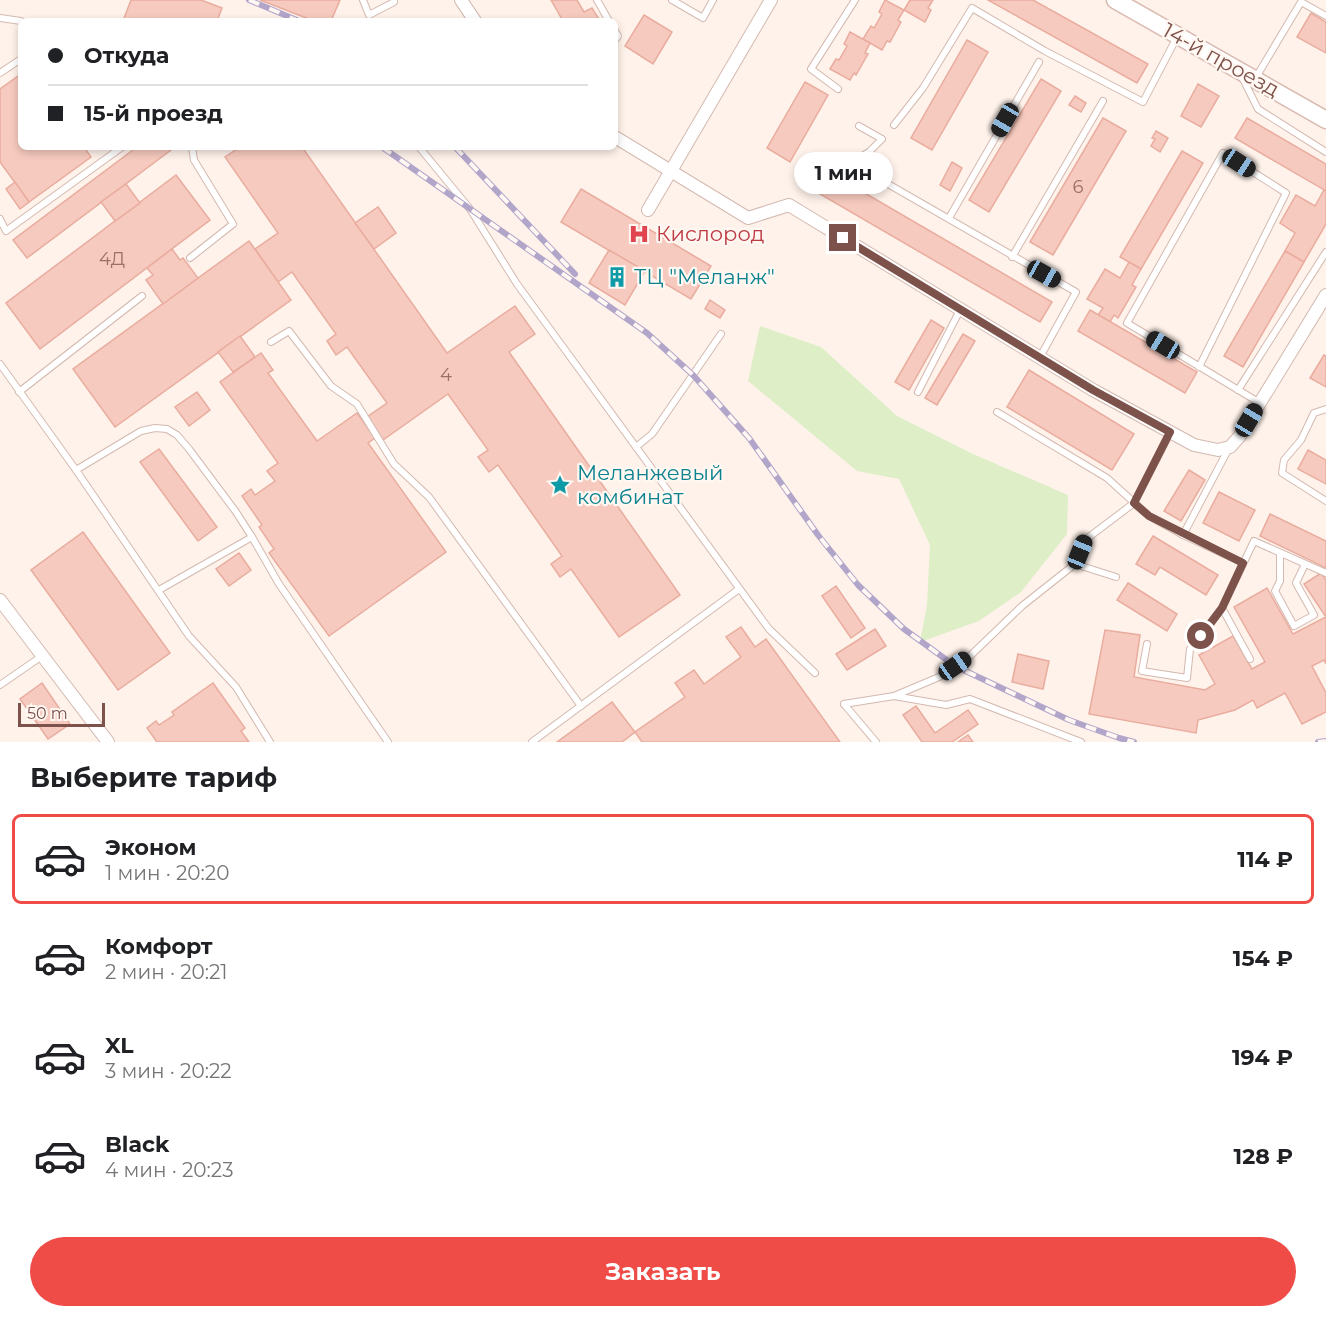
<!DOCTYPE html>
<html lang="ru">
<head>
<meta charset="utf-8">
<style>
	:root { --surface:#fff; --page:#f2f2f2; --text:#202124; --muted:#757577; --line:#e0e0e0; --accent:#ef4b47 }
	body { margin:0; font-family:Montserrat,sans-serif; background:var(--page); color:var(--text); height:100vh; display:flex; flex-direction:column; font-size:22px; white-space:nowrap }
	* { box-sizing:border-box; margin:0 }
	p { font-size:20px; color:var(--muted) }
	.icon { flex:none; width:33px; height:33px; fill:none; stroke:currentColor; stroke-width:2; stroke-linecap:round; stroke-linejoin:round }
	.map { position:relative; height:742px; overflow:hidden }
	.sheet { display:flex; flex-direction:column; background:var(--surface); flex:1 }
	.sheet>* { flex:none }
	.guide { position:absolute; left:18px; top:18px; width:600px; height:132px; border-radius:9px; box-shadow:0 3px 9px #0003; display:grid; align-content:center; height:132px; padding:0 30px; background:var(--surface) }
	.scale { position:absolute; left:18px; bottom:15px; width:87px; box-sizing:border-box; padding-left:6px; border:3px solid #7c524a; border-top:0; font-size:16px; line-height:21px; white-space:nowrap; color:#7c524a; -webkit-text-stroke:4px #fff7f2; paint-order:stroke }
	.end { position:absolute; width:27px; height:27px; margin:-14px; border:8px solid #7c524a; background:#fff; box-shadow:0 0 0 3px #fff }
	.from { border-radius:50% }
	.bubble { position:absolute; height:42px; border-radius:21px; background:var(--surface); box-shadow:0 3px 9px #0003; font-size:20px; font-weight:700; line-height:42px; text-align:center }
	.car { position:absolute; width:18px; height:36px; margin:-18px -9px; border-radius:8px; box-shadow:0 0 4px 2px #0007; background:linear-gradient(#222 24%,#8ab4d8 0 40%,#222 0 76%,#8ab4d8 0 86%,#222 0) }
	.guide b { display:flex; align-items:center; gap:21px; height:57px; font-size:22px }
	.guide b+b { border-top:2px solid var(--line) }
	.guide i { width:15px; height:15px; background:var(--text) }
	ul { padding:0; list-style:none }
	li { display:flex; align-items:center; gap:18px; height:90px; margin:0 12px 9px; padding:0 18px; border:3px solid transparent; border-radius:9px }
	li div { flex:1 }
	li b { display:block; font-size:22px }
	li em { font-style:normal; font-weight:700 }
	li.on { border-color:var(--accent) }
	li>.icon { width:54px; height:54px; stroke-width:1.5 }
	h2 { padding:0 30px; font-size:27px; line-height:72px }
	.action { display:flex; gap:12px; margin-top:auto; padding:12px 30px }
	.action a { flex:1; height:69px; border-radius:36px; background:var(--accent); color:#fff; font-size:24px; font-weight:700; line-height:69px; text-align:center }
	.map>svg:first-child { display:block }
</style>
</head>
<body>
<div class="map">
<svg width="1326" height="742" viewBox="0 0 1326 742">
	<rect width="100%" height="100%" fill="#fef2ea"/>
	<!-- green -->
	<polygon fill="#deeec6" points="760,326 821,347 897,416 973,454 1068,495 1067,534 1021,592 979,621 920,642 927,605 930,545 899,479 857,471 748,381"/>
	<!-- building -->
	<g fill="#f6cabf" stroke="#e9ac9e" stroke-width="1.5">
		<polygon points="131,0 201,0 222,8 217,21 123,21"/>
		<polygon points="260,0 340,0 331,21 314,21"/>
		<polygon points="551,0 577,0 584,12 592,8 600,21 563,21"/>
		<polygon points="885,0 904,10 898,20 901,22 890,42 887,41 882,50 863,39 871,26 874,28 882,14 879,12"/>
		<polygon points="910,0 933,0 928,8 931,10 925,22 904,10"/>
		<polygon points="988,0 1033,0 1148,64 1137,83"/>
		<polygon points="1311,13 1326,22 1326,53 1297,37"/>
		<polygon points="644,15 672,32 653,64 625,46"/>
		<polygon points="850,32 870,43 865,53 868,54 856,75 854,73 850,80 830,69 836,59 839,60 847,46 844,44"/>
		<polygon points="967,40 988,52 932,150 911,138"/>
		<polygon points="21,74 21,147 84,147 91,157 29,202 0,162 0,89"/>
		<polygon points="1041,79 1061,91 989,212 969,200"/>
		<polygon points="805,82 828,95 790,162 767,148"/>
		<polygon points="1198,84 1219,96 1201,127 1181,116"/>
		<polygon points="1075,96 1086,103 1081,112 1069,105"/>
		<polygon points="1103,118 1126,131 1053,255 1030,242"/>
		<polygon points="1247,118 1326,164 1326,191 1235,138"/>
		<polygon points="1156,131 1168,138 1160,152 1151,146 1155,139 1152,138"/>
		<polygon points="137,147 175,147 27,258 13,240"/>
		<polygon points="240,147 302,147 447,353 515,306 535,334 509,352 680,595 619,637 571,569 560,577 551,564 562,556 498,465 489,472 478,457 488,450 448,394 383,440 367,417 387,403 347,347 336,355 327,341 336,334 292,272 278,282 255,249 278,233 225,157"/>
		<polygon points="1182,151 1203,163 1141,269 1120,257"/>
		<polygon points="952,162 962,168 950,191 940,185"/>
		<polygon points="832,174 1052,302 1040,322 820,194"/>
		<polygon points="176,175 210,220 40,349 6,303"/>
		<polygon points="15,182 29,202 20,209 6,189"/>
		<polygon points="126,184 140,203 115,221 101,202"/>
		<polygon points="581,189 711,266 691,299 561,222"/>
		<polygon points="1324,190 1326,191 1326,224 1304,262 1285,251 1295,233 1280,223 1296,195 1315,206"/>
		<polygon points="378,207 396,233 374,249 355,223"/>
		<polygon points="249,241 291,300 115,427 73,369"/>
		<polygon points="172,249 180,260 183,258 198,278 163,304 146,280 153,275 147,268"/>
		<polygon points="609,250 645,271 625,305 589,283"/>
		<polygon points="1285,251 1304,262 1243,367 1224,356"/>
		<polygon points="1129,262 1141,269 1132,285 1136,287 1118,318 1114,315 1110,322 1098,315 1103,308 1087,299 1105,269 1120,278"/>
		<polygon points="710,300 725,310 720,318 705,309"/>
		<polygon points="1090,310 1197,372 1185,393 1078,331"/>
		<polygon points="931,320 944,328 909,390 895,382"/>
		<polygon points="963,334 975,341 937,405 925,398"/>
		<polygon points="240,336 255,357 233,372 218,352"/>
		<polygon points="261,353 273,370 268,373 317,441 357,413 375,438 368,443 446,552 329,636 269,553 274,549 259,527 262,525 242,496 251,489 255,495 275,481 267,471 278,463 220,382"/>
		<polygon points="1324,355 1326,356 1326,387 1310,378"/>
		<polygon points="1029,370 1134,434 1112,470 1007,407"/>
		<polygon points="197,392 210,410 189,426 175,407"/>
		<polygon points="159,449 217,527 198,541 140,462"/>
		<polygon points="1308,450 1326,460 1326,484 1298,469"/>
		<polygon points="1189,470 1205,480 1181,521 1164,511"/>
		<polygon points="1219,492 1255,510 1239,541 1203,523"/>
		<polygon points="1270,514 1326,541 1326,568 1260,536"/>
		<polygon points="83,532 170,653 118,690 31,570"/>
		<polygon points="1153,536 1218,575 1206,595 1160,567 1155,575 1136,564"/>
		<polygon points="239,553 251,570 229,586 216,569"/>
		<polygon points="1321,573 1326,580 1326,664 1324,660 1312,666 1326,693 1326,712 1302,724 1285,693 1257,708 1253,700 1235,710 1198,720 1196,733 1089,714 1105,630 1140,635 1134,677 1205,690 1215,684 1199,655 1233,636 1252,669 1265,662 1234,607 1267,588 1293,634 1326,617 1304,584"/>
		<polygon points="1128,583 1177,614 1167,631 1117,600"/>
		<polygon points="836,586 865,628 851,638 822,596"/>
		<polygon points="741,627 755,647 766,639 840,742 642,742 635,732 685,697 675,683 694,670 704,684 741,657 726,637"/>
		<polygon points="875,629 886,646 847,670 836,654"/>
		<polygon points="1018,654 1049,661 1043,689 1012,682"/>
		<polygon points="42,683 70,724 48,739 20,699"/>
		<polygon points="213,683 245,728 241,731 249,742 157,742 147,728 156,721 159,725 174,715 172,712"/>
		<polygon points="612,702 635,732 622,742 557,742"/>
		<polygon points="916,706 935,733 968,710 978,724 952,742 922,742 903,715"/>
		<polygon points="968,735 973,742 958,742"/>
	</g>
	<g fill="none" stroke-linecap="round" stroke-linejoin="round">
		<!-- lane casing -->
		<g stroke="#d4b9b0" stroke-width="8">
			<g id="lane">
				<polyline points="363,0 369,15 394,2 394,0"/>
				<polyline points="597,0 609,21"/>
				<polyline points="672,0 703,18 713,0"/>
				<polyline points="0,18 21,21"/>
				<polyline points="615,31 618,36 615,40"/>
				<polyline points="0,73 21,59"/>
				<polyline points="1242,77 1258,109 1326,152"/>
				<polyline points="1255,79 1301,2 1326,16"/>
				<polyline points="838,89 811,69 855,0"/>
				<polyline points="894,125 923,88 972,8 1045,51 1143,102 1177,37"/>
				<polyline points="419,147 470,209 517,284 769,629 815,673"/>
				<polyline points="841,157 1076,292 1040,357"/>
				<polyline points="850,163 869,152 882,139 859,126"/>
				<polyline points="949,218 1039,62"/>
				<polyline points="0,219 6,231 122,147"/>
				<polyline points="1012,257 1103,101"/>
				<polyline points="190,258 233,224 194,160 192,147"/>
				<polyline points="271,342 289,331 331,386 357,404 394,464 429,497 581,706"/>
				<polyline points="0,364 76,470 189,636 236,687 270,742"/>
				<polyline points="1199,367 1286,193 1223,153 1127,323 1260,403"/>
				<polyline points="1238,390 1326,252"/>
				<polyline points="19,392 142,296"/>
				<polyline points="918,392 960,310"/>
				<polyline points="1326,409 1314,413 1301,440 1284,460 1282,473 1326,501"/>
				<polyline points="997,412 1107,478 1149,516 1183,535"/>
				<polyline points="636,447 652,434 721,334"/>
				<polyline points="1229,448 1183,535 1243,563"/>
				<polyline points="76,470 141,431 155,428 167,429 177,435 189,449 236,512 252,537 159,590"/>
				<polyline points="252,537 279,584 388,742"/>
				<polyline points="1280,553 1280,581 1275,591 1294,626 1314,615 1296,583 1305,564"/>
				<polyline points="1075,564 1085,540 1134,503 1170,433"/>
				<polyline points="1147,644 1142,671 1187,678 1190,649 1222,608"/>
				<polyline points="1250,659 1222,608 1254,541 1326,573"/>
				<polyline points="0,685 42,656"/>
				<polyline points="894,696 939,677 970,656 1022,606 1075,564 1116,577"/>
				<polyline points="844,704 894,696 946,705 970,699 1081,742"/>
				<polyline points="844,704 876,742"/>
				<polyline points="532,742 739,589"/>
			</g>
		</g>
		<!-- street casing -->
		<g stroke="#d4b9b0" stroke-width="14">
			<g id="street">
				<polyline points="461,0 475,21"/>
				<polyline points="615,137 748,218 789,205 1093,390 1194,445 1218,450 1230,447 1239,437 1326,295"/>
				<polyline points="648,210 771,0"/>
				<polyline points="0,600 108,742"/>
			</g>
		</g>
		<!-- secondary casing -->
		<g stroke="#dabab0" stroke-width="19">
			<polyline id="secondary" points="1115,0 1326,120"/>
		</g>
		<!-- lane -->
		<use href="#lane" stroke="#fff" stroke-width="6"/>
		<!-- street -->
		<use href="#street" stroke="#fff" stroke-width="12"/>
		<!-- secondary -->
		<use href="#secondary" stroke="#fff" stroke-width="16"/>
		<!-- rail casing -->
		<g stroke="#b2a5ca" stroke-width="6">
			<g id="rail">
				<polyline points="249,0 299,21"/>
				<polyline points="382,147 647,333 693,375 749,438 818,535 858,585 904,629 955,666 1069,720 1119,738 1134,742"/>
				<polyline points="455,147 575,274"/>
				<polyline points="1318,742 1326,741"/>
			</g>
		</g>
		<!-- rail -->
		<use href="#rail" stroke="#fff7f2" stroke-width="4" stroke-dasharray="11" stroke-linecap="butt"/>
	</g>
	<g fill="none" stroke-linecap="round" stroke-linejoin="round">
		<!-- route -->
		<polyline stroke="#7c524a" stroke-width="8" points="843,238 1093,390 1170,432 1134,503 1149,516 1243,563 1222,608 1201,636"/>
	</g>
	<!-- icons -->
	<defs>
		<g id="hospital-bare" transform="scale(1.62)"><path d="M-5-5h3v3.5h4V-5h3V5h-3V1.5h-4V5h-3Z" fill="#e0444e" stroke="#fff7f2" stroke-width="2.5" paint-order="stroke"/></g>
		<g id="building-bare" transform="scale(1.62)"><path d="M-4-6H4V6H1V3H-1V6H-4ZM-2.5-4.3h1.7v1.8h-1.7ZM.8-4.3h1.7v1.8H.8ZM-2.5-1h1.7V.8h-1.7ZM.8-1h1.7V.8H.8Z" fill="#0f9aa8" stroke="#fff7f2" stroke-width="2.5" paint-order="stroke"/></g>
		<g id="sight-bare" transform="scale(1.62)"><path d="M0-6L1.8-2.2L6-1.7L2.9 1.2L3.7 5.4L0 3.3L-3.7 5.4L-2.9 1.2L-6-1.7L-1.8-2.2Z" fill="#0f9aa8" stroke="#fff7f2" stroke-width="2.5" paint-order="stroke"/></g>
	</defs>
	<g fill-rule="evenodd">
		<use href="#hospital-bare" x="639" y="234"/>
		<use href="#building-bare" x="617" y="277"/>
		<use href="#sight-bare" x="560" y="485"/>
	</g>
	<g text-anchor="middle" stroke-width="4.5" stroke-linejoin="round" paint-order="stroke">
		<!-- number labels -->
		<g font-size="18" fill="#9a7067">
			<text x="1078" y="193">6</text>
			<text x="112" y="265">4Д</text>
			<text x="446" y="381">4</text>
		</g>
		<!-- street labels -->
		<g font-size="21" fill="#7c524a" stroke="#fff7f2">
			<text transform="translate(1221 60) rotate(29)" y="7">14-й проезд</text>
		</g>
		<!-- health labels -->
		<g font-size="21" fill="#be3a42" stroke="#fff7f2" text-anchor="start">
			<text x="656" y="241">Кислород</text>
		</g>
		<!-- culture labels -->
		<g font-size="21" fill="#0d838f" stroke="#fff7f2" text-anchor="start">
			<text x="634" y="284">ТЦ "Меланж"</text>
			<text x="577" y="480">Меланжевый<tspan x="577" dy="24">комбинат</tspan></text>
		</g>
	</g>
</svg>
<div class="scale">50 m</div>
<i class="end from" style="left:1201px;top:636px"></i>
<i class="end" style="left:843px;top:238px"></i>
<div class="bubble" style="left:794px;top:152px;width:99px">1 мин</div>
<i class="car" style="left:1005px;top:120px;rotate:210deg"></i>
<i class="car" style="left:1239px;top:163px;rotate:123deg"></i>
<i class="car" style="left:1044px;top:274px;rotate:119deg"></i>
<i class="car" style="left:1163px;top:345px;rotate:301deg"></i>
<i class="car" style="left:1249px;top:420px;rotate:31deg"></i>
<i class="car" style="left:1080px;top:552px;rotate:22deg"></i>
<i class="car" style="left:955px;top:666px;rotate:55deg"></i>
<div class="guide">
<b><i class="from"></i>Откуда</b>
<b><i></i>15-й проезд</b>
</div>
</div>
<section class="sheet">
<h2>Выберите тариф</h2>
<ul>
<li class="on"><svg class="icon" aria-label="car" viewBox="0 0 24 24"><path d="M5 17H2v-5l4-1 3-4h7l3 4 3 1v5h-3M9 17h6M6 11h13"/><circle cx="7" cy="17" r="2"/><circle cx="17" cy="17" r="2"/></svg><div><b>Эконом</b><p>1 мин · 20:20</p></div><em>114 ₽</em></li>
<li><svg class="icon" aria-label="car" viewBox="0 0 24 24"><path d="M5 17H2v-5l4-1 3-4h7l3 4 3 1v5h-3M9 17h6M6 11h13"/><circle cx="7" cy="17" r="2"/><circle cx="17" cy="17" r="2"/></svg><div><b>Комфорт</b><p>2 мин · 20:21</p></div><em>154 ₽</em></li>
<li><svg class="icon" aria-label="car" viewBox="0 0 24 24"><path d="M5 17H2v-5l4-1 3-4h7l3 4 3 1v5h-3M9 17h6M6 11h13"/><circle cx="7" cy="17" r="2"/><circle cx="17" cy="17" r="2"/></svg><div><b>XL</b><p>3 мин · 20:22</p></div><em>194 ₽</em></li>
<li><svg class="icon" aria-label="car" viewBox="0 0 24 24"><path d="M5 17H2v-5l4-1 3-4h7l3 4 3 1v5h-3M9 17h6M6 11h13"/><circle cx="7" cy="17" r="2"/><circle cx="17" cy="17" r="2"/></svg><div><b>Black</b><p>4 мин · 20:23</p></div><em>128 ₽</em></li>
</ul>
<div class="action"><a>Заказать</a></div>
</section>
</body>
</html>
